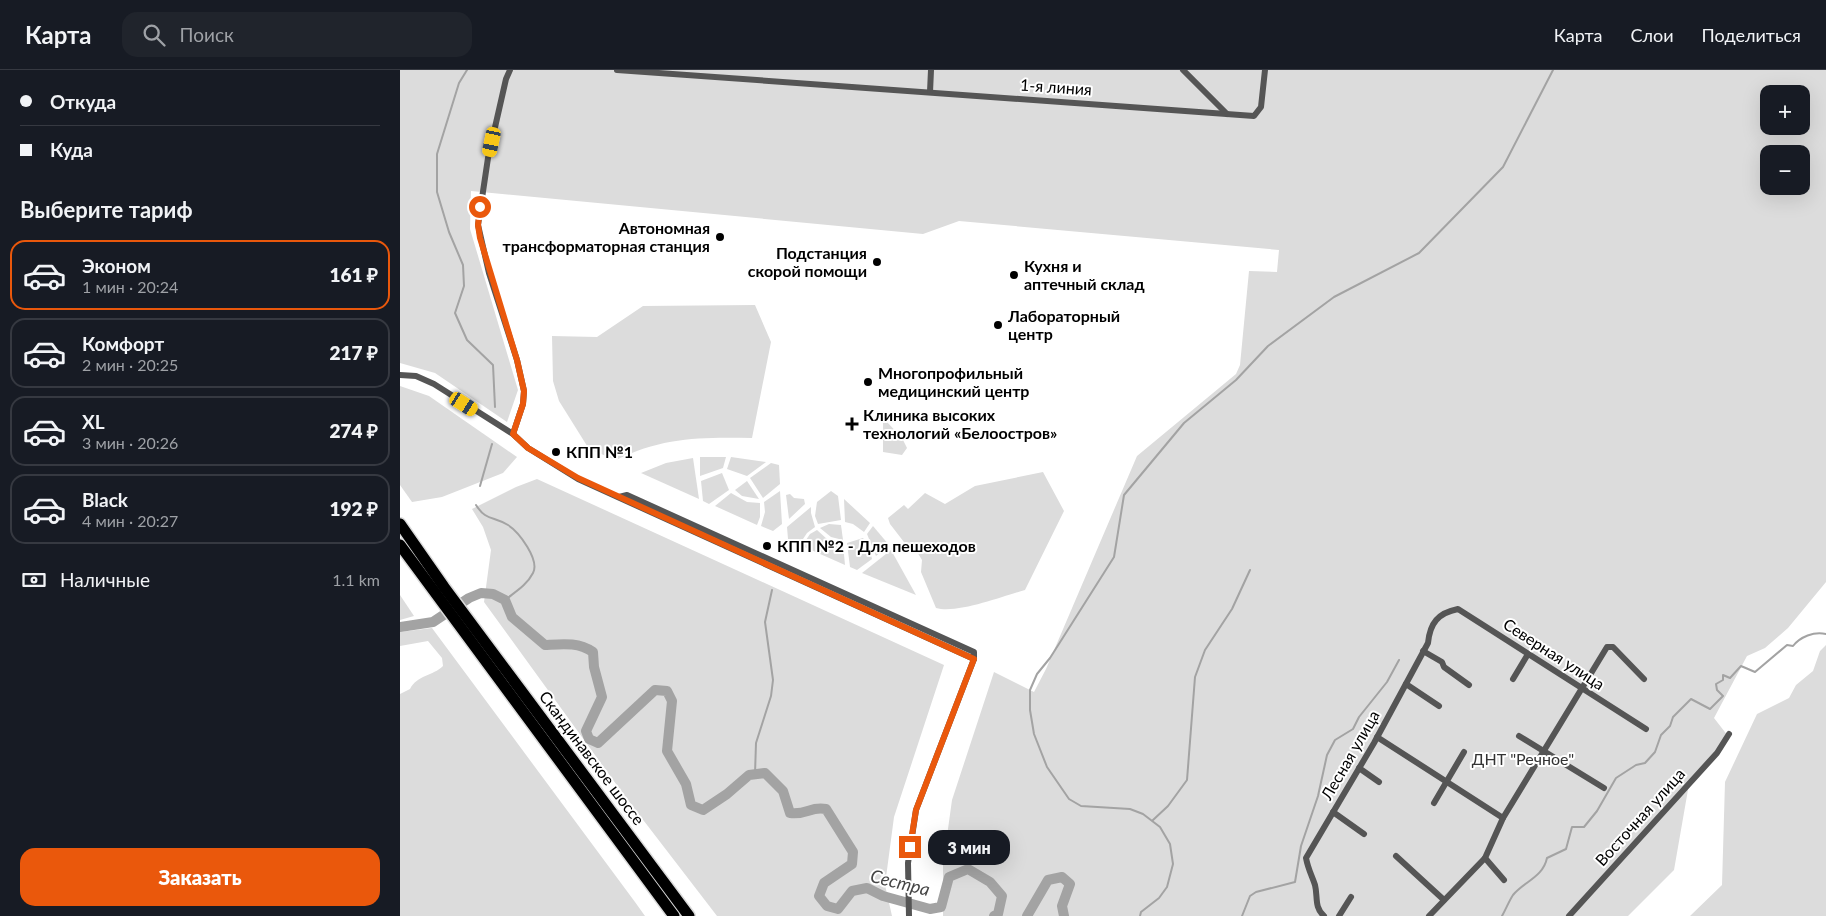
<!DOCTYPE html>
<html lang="ru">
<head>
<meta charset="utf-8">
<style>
	:root { --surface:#171b24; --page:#20242c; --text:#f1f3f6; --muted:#9ea1a6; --line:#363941; --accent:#ea580c }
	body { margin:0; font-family:Lato,sans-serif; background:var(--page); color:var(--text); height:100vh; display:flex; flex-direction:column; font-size:19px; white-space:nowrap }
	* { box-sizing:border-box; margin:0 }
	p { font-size:16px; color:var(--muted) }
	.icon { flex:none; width:28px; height:28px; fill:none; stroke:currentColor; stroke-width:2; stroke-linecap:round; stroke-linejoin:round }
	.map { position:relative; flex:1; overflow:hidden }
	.side { display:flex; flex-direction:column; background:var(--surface); width:400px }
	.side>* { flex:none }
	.banner { display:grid; align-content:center; height:110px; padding:0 20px; background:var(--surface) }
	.tools { position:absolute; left:1360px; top:15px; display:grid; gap:10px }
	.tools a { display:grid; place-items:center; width:50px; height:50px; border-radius:10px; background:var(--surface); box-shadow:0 5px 20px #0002; font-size:25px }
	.end { position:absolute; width:22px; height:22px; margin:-11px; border:6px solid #ea580c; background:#fff; box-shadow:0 0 0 2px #fff }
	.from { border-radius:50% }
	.bubble { position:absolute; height:35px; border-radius:15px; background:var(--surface); box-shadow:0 5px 20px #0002; font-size:16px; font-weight:800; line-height:35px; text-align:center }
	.car { position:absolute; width:15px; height:30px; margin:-15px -8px; border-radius:6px; box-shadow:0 0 4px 1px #0007; background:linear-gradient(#f5c518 24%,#345 0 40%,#f5c518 0 76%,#345 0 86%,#f5c518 0) }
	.banner b { display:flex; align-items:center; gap:18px; height:48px; font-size:19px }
	.banner b+b { border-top:1px solid var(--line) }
	.banner i { width:12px; height:12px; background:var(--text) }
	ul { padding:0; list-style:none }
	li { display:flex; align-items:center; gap:15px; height:70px; margin:0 10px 8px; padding:0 10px; border:2px solid var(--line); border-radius:15px }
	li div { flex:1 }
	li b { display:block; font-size:19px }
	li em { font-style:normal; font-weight:800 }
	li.on { border-color:var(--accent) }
	li>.icon { width:45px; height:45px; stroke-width:1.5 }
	h2 { padding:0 20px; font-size:22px; line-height:60px }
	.pay { display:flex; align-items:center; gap:12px; height:55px; padding:0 20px; font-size:19px }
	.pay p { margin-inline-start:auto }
	.primary-button { display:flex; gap:10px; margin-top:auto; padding:10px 20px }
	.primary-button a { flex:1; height:58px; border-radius:15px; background:var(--accent); color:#fff; font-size:20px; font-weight:800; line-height:58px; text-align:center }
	header { display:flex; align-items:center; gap:30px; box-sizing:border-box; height:70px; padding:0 25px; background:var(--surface); border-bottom:1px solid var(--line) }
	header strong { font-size:24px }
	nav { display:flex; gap:28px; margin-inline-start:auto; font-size:18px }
	.search { width:350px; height:45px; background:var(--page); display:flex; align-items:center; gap:12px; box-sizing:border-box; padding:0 18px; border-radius:15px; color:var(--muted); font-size:19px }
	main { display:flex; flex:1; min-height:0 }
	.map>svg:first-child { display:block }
</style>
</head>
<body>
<header>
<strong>Карта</strong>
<div class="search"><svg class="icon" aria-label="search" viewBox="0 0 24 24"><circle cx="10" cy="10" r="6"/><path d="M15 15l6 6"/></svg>Поиск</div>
<nav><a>Карта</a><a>Слои</a><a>Поделиться</a></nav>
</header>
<main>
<section class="side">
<div class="banner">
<b><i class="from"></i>Откуда</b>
<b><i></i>Куда</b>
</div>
<h2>Выберите тариф</h2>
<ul>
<li class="on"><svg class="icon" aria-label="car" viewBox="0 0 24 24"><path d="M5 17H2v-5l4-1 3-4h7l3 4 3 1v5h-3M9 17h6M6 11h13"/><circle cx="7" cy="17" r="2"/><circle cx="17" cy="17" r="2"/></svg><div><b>Эконом</b><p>1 мин · 20:24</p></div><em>161 ₽</em></li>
<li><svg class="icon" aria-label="car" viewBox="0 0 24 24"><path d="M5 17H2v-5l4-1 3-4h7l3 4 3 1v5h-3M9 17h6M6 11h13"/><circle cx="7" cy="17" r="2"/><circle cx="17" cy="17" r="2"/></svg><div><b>Комфорт</b><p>2 мин · 20:25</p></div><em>217 ₽</em></li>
<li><svg class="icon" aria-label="car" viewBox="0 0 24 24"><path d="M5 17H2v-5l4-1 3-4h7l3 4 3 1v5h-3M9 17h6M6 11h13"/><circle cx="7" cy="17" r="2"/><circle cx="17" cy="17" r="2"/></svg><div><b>XL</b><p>3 мин · 20:26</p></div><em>274 ₽</em></li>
<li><svg class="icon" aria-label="car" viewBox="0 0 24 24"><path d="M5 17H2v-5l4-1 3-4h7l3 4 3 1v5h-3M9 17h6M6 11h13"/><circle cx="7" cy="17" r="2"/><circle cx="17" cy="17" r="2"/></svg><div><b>Black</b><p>4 мин · 20:27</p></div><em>192 ₽</em></li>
</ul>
<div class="pay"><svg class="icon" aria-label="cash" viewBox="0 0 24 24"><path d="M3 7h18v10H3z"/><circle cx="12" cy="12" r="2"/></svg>Наличные<p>1.1 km</p></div>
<div class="primary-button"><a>Заказать</a></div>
</section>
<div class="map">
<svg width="1426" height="846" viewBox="0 0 1426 846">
	<rect width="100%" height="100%" fill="#fff"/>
	<!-- green -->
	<g fill="#dcdcdc" fill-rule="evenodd">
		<path d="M0,0H1426V512L1388,558L1365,578L1347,586L1314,648L1328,666L1289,714L1274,800L1228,846H543V795L552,730L594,602L634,622L646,599L737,386L836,304L840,295L849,201L877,202L879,180L559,151L523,164L71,121L70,159L118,320L107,352L35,303L0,293ZM1369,24H1401V56H1369ZM1369,84H1401V116H1369Z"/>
		<path d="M355,235L371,272L352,368C302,367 262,367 216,390L189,379L159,331L153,311L152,266L197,267L243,236Z"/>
		<polygon points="0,316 29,326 117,387 103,403 42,427 12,432 0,415"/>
		<polygon points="487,352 502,368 507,378 502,385 483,382 483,353"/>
		<polygon points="300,387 326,387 323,398 300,406"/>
		<polygon points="331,387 366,392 347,406 327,399"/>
		<polygon points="293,388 299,429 241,403 266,393"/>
		<polygon points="371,393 379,395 380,414 363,428 350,408"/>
		<path d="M643,402L664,441L625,520C603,526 558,544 536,538L521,502L522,490L514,477L507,476L490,454L488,448L504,435L508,439L525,423L545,434L575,416Z"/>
		<polygon points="322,403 329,420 309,434 303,431 301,411"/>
		<polygon points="137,409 544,595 494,747 485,815 492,846 317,846 224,725 84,532 91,480 83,457 72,439 116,417"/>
		<polygon points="347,411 359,429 342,426 335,420"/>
		<polygon points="380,421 382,454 373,461 361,456 365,442 364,432"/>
		<polygon points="431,421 438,426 441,450 418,454 415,446 417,432"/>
		<polygon points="331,423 347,432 360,433 360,447 357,455 315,436"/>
		<polygon points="390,424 394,428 404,429 405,434 389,449 386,425"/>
		<polygon points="444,429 470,453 464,462 453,454 445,452"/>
		<polygon points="411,437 411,443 415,457 407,463 399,475 388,469 387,457"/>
		<polygon points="429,454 441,455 443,470 431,467 420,458"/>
		<polygon points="473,456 489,475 476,486 467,464"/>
		<polygon points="417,460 428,470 443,474 445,495 402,476 410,464"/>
		<polygon points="463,468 469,477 472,489 457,500 450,497 447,473"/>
		<polygon points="491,480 516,525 462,503"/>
		<polygon points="0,525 14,546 0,550"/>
		<path d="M32,558L235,832L245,846H0V624L10,619C17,605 33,606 43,596L42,588L28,571L0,576V562Z"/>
		<polygon points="1426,575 1426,846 1290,846 1322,815 1325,712 1357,644 1389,628 1396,615 1413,601 1420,581"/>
	</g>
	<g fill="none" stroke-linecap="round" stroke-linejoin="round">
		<!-- stream -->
		<g stroke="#a3a3a3" stroke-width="2">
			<polyline points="67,0 59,13 37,84 37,122 49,162 63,195 64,216 55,243 67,270 93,295 95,337"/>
			<polyline points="80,416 92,374"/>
			<path d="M76,435C86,451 93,446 108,455C119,462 140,490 133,503C127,515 115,522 105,530"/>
			<polyline points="355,704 356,673 371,626 373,610 365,552 372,520"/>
			<polyline points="753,750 768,736 787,710 795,607 805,580 832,539 850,500"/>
			<polyline points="740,846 741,842 759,828 767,817 773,794 770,774 760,757 743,744 730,739 681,736 669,729 647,697 634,664 630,640 630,620 637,604 650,588 714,487 724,425 784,353 836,310 868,276 934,227 1019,183 1103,97 1153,0"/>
			<polyline points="842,846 850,826 856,822 895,812 901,776 918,726 927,685 935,670 953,659 959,647 987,612 999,590"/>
			<path d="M1102,846C1106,839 1109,831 1113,825C1125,811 1143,807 1147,788L1166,779L1172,757H1184L1197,741L1216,708L1236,695L1245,693L1255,682L1261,665L1270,656L1273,647L1291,629L1310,639L1323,626L1317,620L1316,614L1323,610V605L1330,608L1341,596L1355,602L1387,575L1393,576C1400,567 1414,561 1426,564"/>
		</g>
		<!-- river -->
		<g stroke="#a3a3a3" stroke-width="10">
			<path d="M0,557L33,552L69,528L81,523L93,524L105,530L112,547L145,575C163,574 178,572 193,582L194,597L202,627L186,661L189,669L198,673L255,620L267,621L272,631L267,681L286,714L291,735L303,740L327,724L349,705L365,703L383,721L390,743C408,745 410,736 426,739L453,782L452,794L424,813L419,826L427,836L438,839L452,821L467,818L483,826L530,839L541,837L549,807L568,799L590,812L602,826L598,844L594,846"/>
			<polyline points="627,846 648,810 662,807 670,814 662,836 664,846"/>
		</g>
		<!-- highway casing -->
		<g stroke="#dbdbdb" stroke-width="14">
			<g id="highway">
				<polyline points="0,454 44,517 289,846"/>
				<polyline points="0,475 274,846"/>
			</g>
		</g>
		<!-- street -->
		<g stroke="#555" stroke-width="6">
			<polyline points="110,0 106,9 88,88 78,155 89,203 117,290 124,321 123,334 113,364"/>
			<polyline points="217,0 854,46 861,37 865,0"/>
			<polyline points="783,0 827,44"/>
			<polyline points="530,22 531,0"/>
			<polyline points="0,305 16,306 34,314 113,364 128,378 178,409 574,589"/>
			<polyline points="219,427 227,425 574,582 574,589 516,740 508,793 509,846"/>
			<polyline points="1023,581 1042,592 1044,597 1069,615"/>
			<polyline points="1113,609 1128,584"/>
			<polyline points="1006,614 1039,636"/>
			<polyline points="1119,666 1204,718"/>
			<polyline points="977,667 1103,748"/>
			<polyline points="959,698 979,712"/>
			<polyline points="1034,733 1064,682"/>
			<polyline points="933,742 964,764"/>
			<polyline points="996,786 1044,830"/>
			<polyline points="1085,788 1104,810"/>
			<path d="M924,846C914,837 918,827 915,815C912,806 908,799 906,788L974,673L1028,573C1030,553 1038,543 1058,539L1246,659"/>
			<polyline points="939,846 951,827"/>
			<polyline points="1029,846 1085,788 1103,748 1207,577 1213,577 1244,609"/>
			<polyline points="1169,846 1317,683 1329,664"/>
		</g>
		<!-- highway -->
		<use href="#highway" stroke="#000" stroke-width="11"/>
	</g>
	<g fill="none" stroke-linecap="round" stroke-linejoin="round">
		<!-- route -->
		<polyline stroke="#ea580c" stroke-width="6" points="80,137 78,155 80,168 117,290 124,321 123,334 113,364 128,378 178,408 574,589 516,740 510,777"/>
	</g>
	<!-- markers -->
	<g fill="#000" stroke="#fff" stroke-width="2">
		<circle cx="320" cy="167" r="5"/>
		<circle cx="477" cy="192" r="5"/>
		<circle cx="614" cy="205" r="5"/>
		<circle cx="598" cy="255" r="5"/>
		<circle cx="468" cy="312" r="5"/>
		<path d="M449.5 346.5h5v5h5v5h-5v5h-5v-5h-5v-5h5z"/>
		<circle cx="156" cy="382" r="5"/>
		<circle cx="367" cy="476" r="5"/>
	</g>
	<g text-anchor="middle" stroke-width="4" stroke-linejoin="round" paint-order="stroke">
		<!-- street labels -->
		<g font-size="16" fill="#000" stroke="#fff">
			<text transform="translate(656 17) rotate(4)" y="6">1-я линия</text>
			<text transform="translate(1154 584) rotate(33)" y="6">Северная улица</text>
			<text transform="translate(950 685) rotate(-60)" y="6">Лесная улица</text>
			<text transform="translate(192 688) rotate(53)" y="6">Скандинавское шоссе</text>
			<text transform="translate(1240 747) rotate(-48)" y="6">Восточная улица</text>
		</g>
		<!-- poi labels -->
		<g font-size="16" font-weight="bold" fill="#000" stroke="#fff" text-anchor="start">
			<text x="310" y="164" text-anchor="end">Автономная<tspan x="310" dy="18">трансформаторная станция</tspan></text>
			<text x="467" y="189" text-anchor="end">Подстанция<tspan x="467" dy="18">скорой помощи</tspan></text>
			<text x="624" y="202">Кухня и<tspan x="624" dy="18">аптечный склад</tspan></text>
			<text x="608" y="252">Лабораторный<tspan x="608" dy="18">центр</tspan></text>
			<text x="478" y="309">Многопрофильный<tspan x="478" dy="18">медицинский центр</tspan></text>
			<text x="463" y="351">Клиника высоких<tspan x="463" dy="18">технологий «Белоостров»</tspan></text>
			<text x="166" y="388">КПП №1</text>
			<text x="377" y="482">КПП №2 - Для пешеходов</text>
		</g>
		<!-- park labels -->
		<g font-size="16" fill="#333" stroke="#fff">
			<text x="1123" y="695">ДНТ "Речное"</text>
		</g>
		<!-- water labels -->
		<g font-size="18" font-style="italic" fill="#444" stroke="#fff">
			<text transform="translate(500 813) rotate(14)" y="6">Сестра</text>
		</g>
	</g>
</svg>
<div class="tools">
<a>+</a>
<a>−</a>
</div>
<i class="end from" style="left:80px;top:137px"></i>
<i class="end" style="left:510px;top:777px"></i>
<div class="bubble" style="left:528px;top:760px;width:82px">3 мин</div>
<i class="car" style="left:92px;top:72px;rotate:192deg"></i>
<i class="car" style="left:64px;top:334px;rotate:122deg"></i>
</div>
</main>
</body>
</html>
